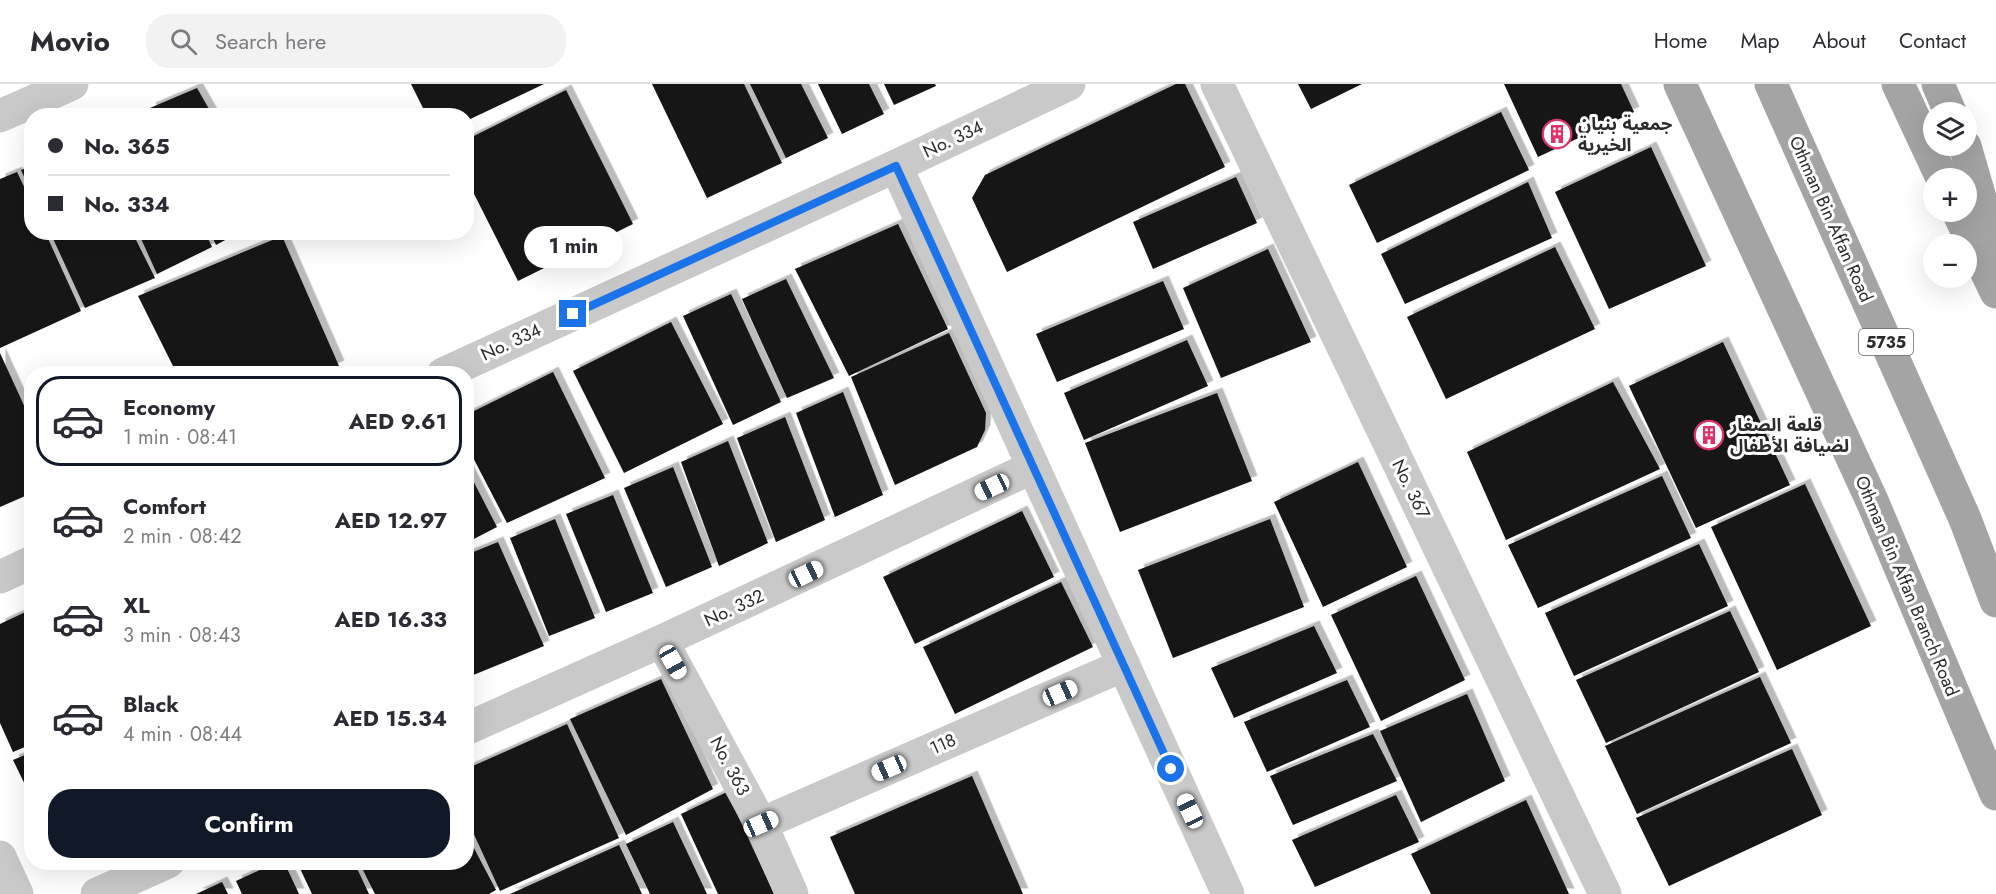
<!DOCTYPE html>
<html lang="en">
<head>
<meta charset="utf-8">
<style>
	:root { --surface:#fff; --page:#f2f2f3; --text:#2b2b33; --muted:#7c7c81; --line:#e1e1e2; --accent:#111827 }
	body { margin:0; font-family:Jost,"Noto Sans Arabic",sans-serif; background:var(--page); color:var(--text); height:100vh; display:flex; flex-direction:column; font-size:22px; white-space:nowrap }
	* { box-sizing:border-box; margin:0 }
	p { font-size:20px; color:var(--muted) }
	.icon { flex:none; width:33px; height:33px; fill:none; stroke:currentColor; stroke-width:2; stroke-linecap:round; stroke-linejoin:round }
	.map { position:relative; flex:1; overflow:hidden }
	.panel { position:absolute; left:24px; top:282px; width:450px; height:504px; display:flex; flex-direction:column; background:var(--surface); border-radius:24px; box-shadow:0 6px 24px #0002 }
	.panel>* { flex:none }
	.hud { position:absolute; left:24px; top:24px; width:450px; height:132px; border-radius:24px; box-shadow:0 6px 24px #0002; display:grid; align-content:center; height:132px; padding:0 24px; background:var(--surface) }
	.tools { position:absolute; left:1923px; top:18px; display:grid; gap:12px }
	.tools a { display:grid; place-items:center; width:54px; height:54px; border-radius:50%; background:var(--surface); box-shadow:0 6px 24px #0002; font-size:30px }
	.end { position:absolute; width:27px; height:27px; margin:-14px; border:8px solid #1a73e8; background:#fff; box-shadow:0 0 0 3px #fff }
	.from { border-radius:50% }
	.bubble { position:absolute; height:42px; border-radius:21px; background:var(--surface); box-shadow:0 6px 24px #0002; font-size:20px; font-weight:700; line-height:42px; text-align:center }
	.car { position:absolute; width:18px; height:36px; margin:-18px -9px; border-radius:8px; box-shadow:0 0 4px 2px #0007; background:linear-gradient(#fff 24%,#345 0 40%,#fff 0 76%,#345 0 86%,#fff 0) }
	.hud b { display:flex; align-items:center; gap:21px; height:57px; font-size:22px }
	.hud b+b { border-top:2px solid var(--line) }
	.hud i { width:15px; height:15px; background:var(--text) }
	ul { padding:10px 0 0; list-style:none }
	li { display:flex; align-items:center; gap:18px; height:90px; margin:0 12px 9px; padding:0 12px; border:3px solid transparent; border-radius:24px }
	li div { flex:1 }
	li b { display:block; font-size:22px }
	li em { font-style:normal; font-weight:700 }
	li.on { border-color:var(--accent) }
	li>.icon { width:54px; height:54px; stroke-width:1.5 }
	.button { display:flex; gap:12px; margin-top:auto; padding:12px 24px }
	.button a { flex:1; height:69px; border-radius:24px; background:var(--accent); color:#fff; font-size:24px; font-weight:700; line-height:69px; text-align:center }
	header { display:flex; align-items:center; gap:36px; box-sizing:border-box; height:84px; padding:0 30px; background:var(--surface); border-bottom:2px solid var(--line) }
	header strong { font-size:28px }
	nav { display:flex; gap:33px; margin-inline-start:auto; font-size:21px }
	.search { width:420px; height:54px; background:var(--page); display:flex; align-items:center; gap:15px; box-sizing:border-box; padding:0 21px; border-radius:24px; color:var(--muted); font-size:22px }
	.map>svg:first-child { display:block }
</style>
</head>
<body>
<header>
<strong>Movio</strong>
<div class="search"><svg class="icon" aria-label="search" viewBox="0 0 24 24"><circle cx="10" cy="10" r="6"/><path d="M15 15l6 6"/></svg>Search here</div>
<nav><a>Home</a><a>Map</a><a>About</a><a>Contact</a></nav>
</header>
<div class="map">
<svg width="1996" height="810" viewBox="0 0 1996 810">
	<defs>
		<filter id="shadow"><feDropShadow dx="5.5" dy="-5.5" stdDeviation="0" flood-color="#0004"/></filter>
	</defs>
	<rect width="100%" height="100%" fill="#fff"/>
	<!-- building -->
	<g fill="#131313" filter="url(#shadow)">
		<polygon points="411,0 544,0 466,37 466,32 427,32"/>
		<polygon points="652,0 744,0 782,79 707,114"/>
		<polygon points="750,0 801,0 828,54 786,74"/>
		<polygon points="818,0 869,0 884,30 842,50"/>
		<polygon points="884,0 935,0 936,2 894,21"/>
		<polygon points="1176,0 1185,0 1225,83 1007,188 972,114 985,91"/>
		<polygon points="1298,0 1362,0 1311,25"/>
		<polygon points="1504,0 1621,0 1634,28 1538,73"/>
		<polygon points="197,4 213,32 154,32 150,24"/>
		<polygon points="566,6 633,140 518,197 466,94 466,56"/>
		<polygon points="1501,28 1529,86 1377,159 1349,101"/>
		<polygon points="1651,63 1706,182 1609,225 1555,108"/>
		<polygon points="32,82 32,110 21,86"/>
		<polygon points="17,88 32,119 32,148 45,148 81,227 0,264 0,95"/>
		<polygon points="1236,93 1257,139 1153,185 1133,138"/>
		<polygon points="1528,98 1552,154 1405,220 1381,170"/>
		<polygon points="898,140 948,245 849,292 795,185"/>
		<polygon points="50,148 132,148 155,194 85,224"/>
		<polygon points="138,148 205,148 212,163 157,190"/>
		<polygon points="210,148 240,148 216,161"/>
		<polygon points="282,152 339,282 320,290 177,290 138,212"/>
		<polygon points="1555,163 1595,245 1446,315 1407,233"/>
		<polygon points="1268,165 1311,258 1221,294 1183,204"/>
		<polygon points="786,195 834,294 787,314 742,215"/>
		<polygon points="1163,197 1184,245 1057,298 1036,250"/>
		<polygon points="731,210 781,318 733,341 683,232"/>
		<polygon points="671,238 723,340 624,389 573,287"/>
		<polygon points="949,249 986,329 985,346 977,363 895,401 851,293"/>
		<polygon points="1187,256 1208,302 1084,356 1064,309"/>
		<polygon points="1723,258 1790,401 1696,444 1629,302"/>
		<polygon points="0,269 32,339 32,409 0,423"/>
		<polygon points="553,288 605,394 507,439 466,360 466,331"/>
		<polygon points="1613,298 1660,385 1506,456 1467,368"/>
		<polygon points="843,308 883,411 835,433 796,329"/>
		<polygon points="1217,309 1252,397 1120,448 1085,359"/>
		<polygon points="785,333 825,436 776,458 737,354"/>
		<polygon points="728,357 768,459 719,482 681,378"/>
		<polygon points="1358,378 1407,483 1323,523 1274,418"/>
		<polygon points="466,383 497,443 466,459"/>
		<polygon points="673,383 712,483 666,503 624,404"/>
		<polygon points="1662,392 1691,454 1538,524 1508,461"/>
		<polygon points="1805,400 1871,542 1777,586 1711,443"/>
		<polygon points="613,411 653,509 606,528 566,430"/>
		<polygon points="1022,427 1054,493 915,560 883,493"/>
		<polygon points="555,435 595,534 549,552 510,454"/>
		<polygon points="1270,435 1304,523 1173,574 1138,486"/>
		<polygon points="498,458 544,562 466,594 466,471"/>
		<polygon points="1699,460 1728,522 1574,592 1545,529"/>
		<polygon points="1416,492 1465,596 1381,637 1331,531"/>
		<polygon points="1061,498 1093,563 955,630 923,563"/>
		<polygon points="32,525 32,660 13,668 0,639 0,540"/>
		<polygon points="1730,527 1759,588 1606,659 1576,596"/>
		<polygon points="1314,542 1337,589 1234,634 1211,584"/>
		<polygon points="1760,593 1791,659 1637,730 1605,662"/>
		<polygon points="661,595 713,705 626,751 570,635"/>
		<polygon points="1347,596 1370,643 1267,688 1244,638"/>
		<polygon points="1467,610 1505,697 1421,738 1380,647"/>
		<polygon points="567,640 619,754 500,807 466,733 466,685"/>
		<polygon points="1373,650 1397,697 1293,741 1270,692"/>
		<polygon points="1792,665 1822,731 1669,802 1636,734"/>
		<polygon points="32,668 32,715 13,676"/>
		<polygon points="972,692 1023,810 855,810 830,753"/>
		<polygon points="727,708 774,810 718,810 681,730"/>
		<polygon points="1396,711 1419,758 1315,803 1292,756"/>
		<polygon points="1526,716 1569,810 1431,810 1411,770"/>
		<polygon points="673,738 707,810 650,810 626,760"/>
		<polygon points="466,749 496,806 489,810 375,810 359,778 466,778"/>
		<polygon points="619,761 642,810 510,810"/>
		<polygon points="277,778 284,778 299,810 242,810 236,797"/>
		<polygon points="297,778 354,778 369,810 312,810"/>
		<polygon points="222,798 228,810 196,810"/>
	</g>
	<g fill="none" stroke-linecap="round" stroke-linejoin="round">
		<!-- minor -->
		<g stroke="#c9c9c9" stroke-width="33">
			<polyline points="1217,0 1605,810"/>
			<polyline points="0,32 72,0"/>
			<polyline points="896,82 1228,810"/>
			<polyline points="443,290 896,82 1069,0"/>
			<polyline points="0,493 32,478"/>
			<polyline points="662,557 761,740 792,810"/>
			<polyline points="466,645 662,557 1033,383"/>
			<polyline points="761,740 1124,581"/>
			<polyline points="0,773 17,810"/>
			<polyline points="97,810 168,778"/>
		</g>
		<!-- major -->
		<g stroke="#a4a4a4" stroke-width="33">
			<polyline points="1680,0 1873,419 1996,710"/>
			<polyline points="1771,0 1965,435 1996,517"/>
			<polyline points="1898,0 1942,94"/>
			<polyline points="1938,0 1950,28"/>
			<polyline points="1965,62 1996,169"/>
			<polyline points="1958,128 1996,208"/>
		</g>
	</g>
	<g fill="none" stroke-linecap="round" stroke-linejoin="round">
		<!-- route -->
		<polyline stroke="#1a73e8" stroke-width="8" points="573,230 896,82 1171,685"/>
	</g>
	<!-- icons -->
	<defs>
		<g id="building-ring" transform="scale(1.5)"><circle r="9.5" fill="#fff" stroke="#de3368" stroke-width="1.5"/><path d="M-4-6H4V6H1V3H-1V6H-4ZM-2.5-4.3h1.7v1.8h-1.7ZM.8-4.3h1.7v1.8H.8ZM-2.5-1h1.7V.8h-1.7ZM.8-1h1.7V.8H.8Z" fill="#de3368"/></g>
	</defs>
	<g fill-rule="evenodd">
		<use href="#building-ring" x="1557" y="50"/>
		<use href="#building-ring" x="1709" y="351"/>
	</g>
	<g text-anchor="middle" stroke-width="6" stroke-linejoin="round" paint-order="stroke">
		<!-- shield labels -->
		<rect fill="#fff" stroke="#6b6b6b" stroke-width="1.5" x="1859" y="245" width="54" height="26" rx="4.5"/>
		<g font-size="16" font-weight="bold" fill="#2c2c2c">
			<text x="1886" y="264">5735</text>
		</g>
		<!-- poi labels -->
		<g font-size="18" font-weight="bold" fill="#2c2c2c" stroke="#fff" text-anchor="start">
			<text x="1578" y="46">جمعية بنيان<tspan x="1578" dy="21">الخيرية</tspan></text>
			<text x="1730" y="347">قلعة الصغار<tspan x="1730" dy="21">لضيافة الأطفال</tspan></text>
		</g>
		<!-- street labels -->
		<g font-size="18" fill="#2c2c2c" stroke="#fff">
			<text transform="translate(953 55) rotate(-25)" y="6">No. 334</text>
			<text transform="translate(1831 135) rotate(66)" y="6">Othman Bin Affan Road</text>
			<text transform="translate(511 258) rotate(-25)" y="6">No. 334</text>
			<text transform="translate(1411 405) rotate(64)" y="6">No. 367</text>
			<text transform="translate(1907 502) rotate(67)" y="6">Othman Bin Affan Branch Road</text>
			<text transform="translate(734 524) rotate(-25)" y="6">No. 332</text>
			<text transform="translate(943 660) rotate(-24)" y="6">118</text>
			<text transform="translate(730 682) rotate(62)" y="6">No. 363</text>
		</g>
	</g>
</svg>
<div class="tools">
<a><svg class="icon" aria-label="layers" viewBox="0 0 24 24"><path d="M12 4l9 5-9 5-9-5zM3 14l9 5 9-5"/></svg></a>
<a>+</a>
<a>−</a>
</div>
<i class="end from" style="left:1171px;top:685px"></i>
<i class="end" style="left:573px;top:230px"></i>
<div class="bubble" style="left:524px;top:142px;width:99px">1 min</div>
<i class="car" style="left:992px;top:403px;rotate:245deg"></i>
<i class="car" style="left:806px;top:490px;rotate:65deg"></i>
<i class="car" style="left:673px;top:578px;rotate:151deg"></i>
<i class="car" style="left:1060px;top:609px;rotate:66deg"></i>
<i class="car" style="left:889px;top:684px;rotate:246deg"></i>
<i class="car" style="left:1190px;top:727px;rotate:335deg"></i>
<i class="car" style="left:761px;top:740px;rotate:66deg"></i>
<div class="hud">
<b><i class="from"></i>No. 365</b>
<b><i></i>No. 334</b>
</div>
<section class="panel">
<ul>
<li class="on"><svg class="icon" aria-label="car" viewBox="0 0 24 24"><path d="M5 17H2v-5l4-1 3-4h7l3 4 3 1v5h-3M9 17h6M6 11h13"/><circle cx="7" cy="17" r="2"/><circle cx="17" cy="17" r="2"/></svg><div><b>Economy</b><p>1 min · 08:41</p></div><em>AED 9.61</em></li>
<li><svg class="icon" aria-label="car" viewBox="0 0 24 24"><path d="M5 17H2v-5l4-1 3-4h7l3 4 3 1v5h-3M9 17h6M6 11h13"/><circle cx="7" cy="17" r="2"/><circle cx="17" cy="17" r="2"/></svg><div><b>Comfort</b><p>2 min · 08:42</p></div><em>AED 12.97</em></li>
<li><svg class="icon" aria-label="car" viewBox="0 0 24 24"><path d="M5 17H2v-5l4-1 3-4h7l3 4 3 1v5h-3M9 17h6M6 11h13"/><circle cx="7" cy="17" r="2"/><circle cx="17" cy="17" r="2"/></svg><div><b>XL</b><p>3 min · 08:43</p></div><em>AED 16.33</em></li>
<li><svg class="icon" aria-label="car" viewBox="0 0 24 24"><path d="M5 17H2v-5l4-1 3-4h7l3 4 3 1v5h-3M9 17h6M6 11h13"/><circle cx="7" cy="17" r="2"/><circle cx="17" cy="17" r="2"/></svg><div><b>Black</b><p>4 min · 08:44</p></div><em>AED 15.34</em></li>
</ul>
<div class="button"><a>Confirm</a></div>
</section>
</div>
</body>
</html>
